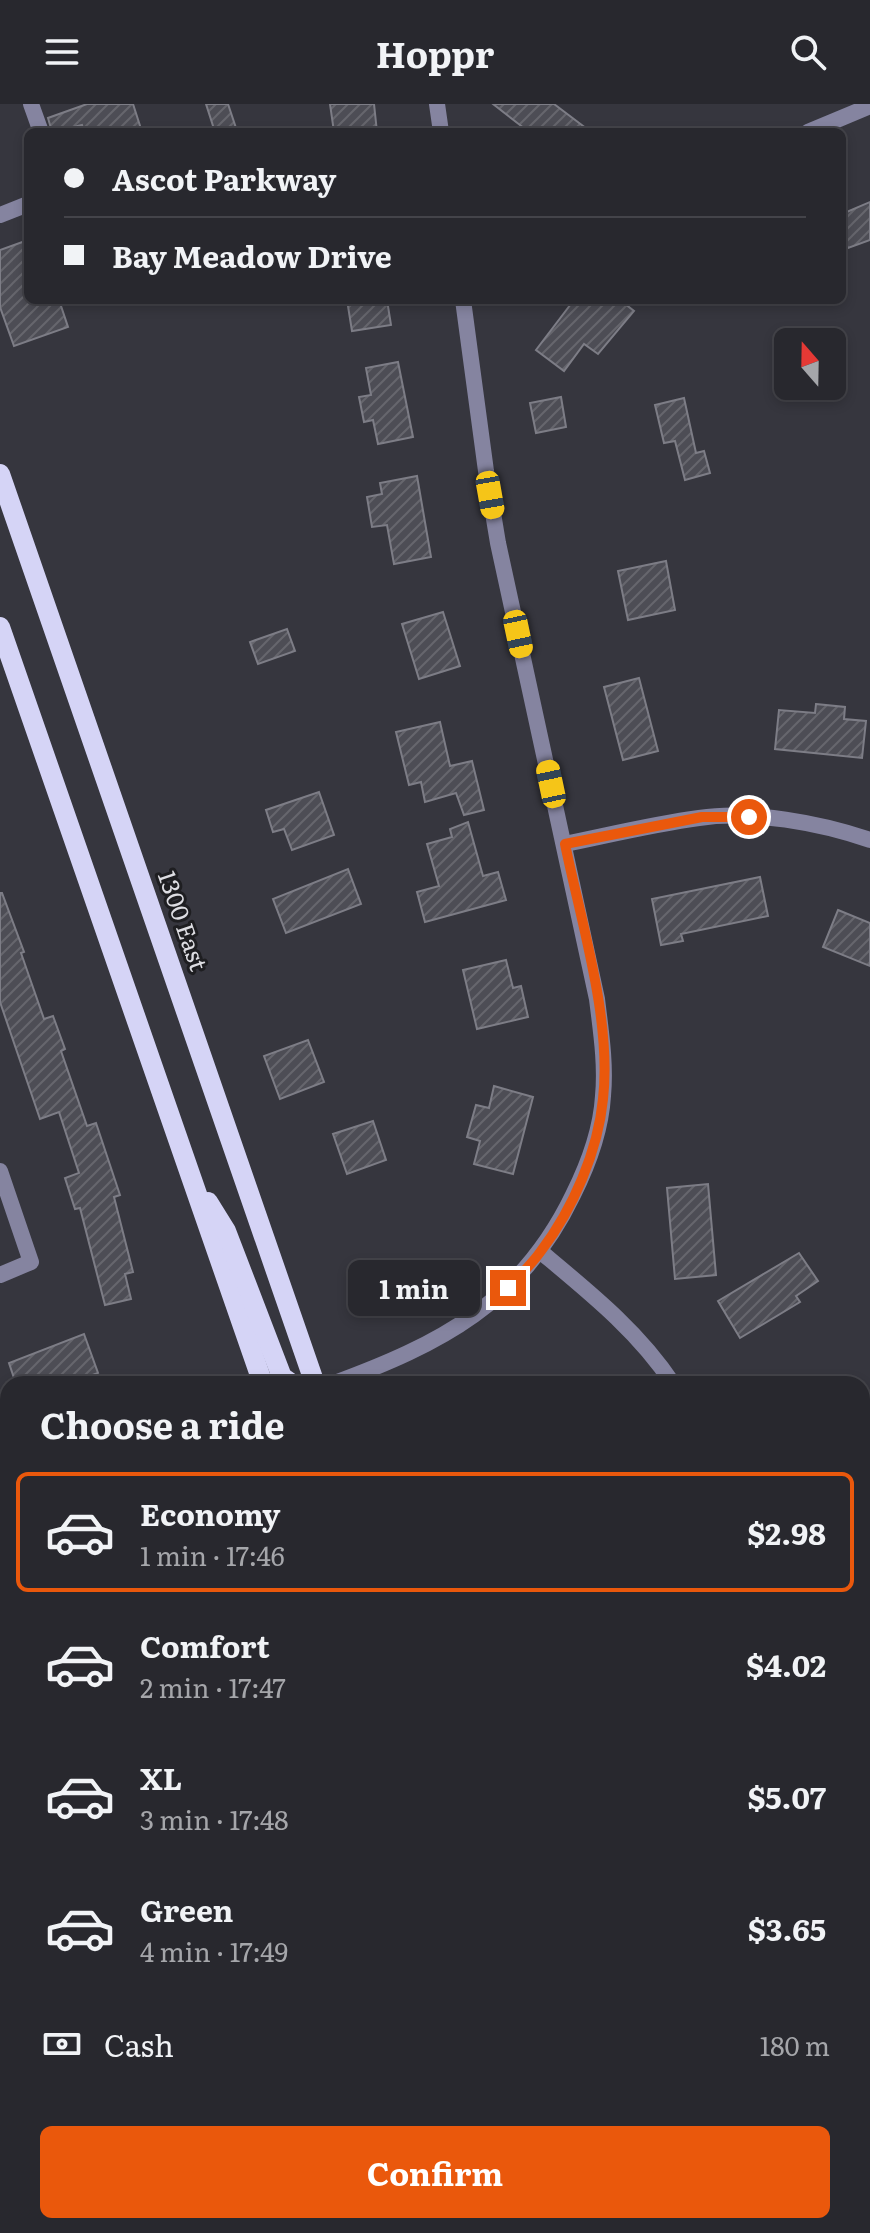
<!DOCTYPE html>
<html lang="en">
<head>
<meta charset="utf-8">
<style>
	:root { --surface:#28282e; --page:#34343a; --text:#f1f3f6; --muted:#a5a6aa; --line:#44444a; --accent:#ea580c }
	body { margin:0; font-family:Literata,serif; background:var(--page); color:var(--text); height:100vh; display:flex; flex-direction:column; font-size:30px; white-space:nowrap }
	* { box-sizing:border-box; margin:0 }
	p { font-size:26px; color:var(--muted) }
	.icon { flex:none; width:44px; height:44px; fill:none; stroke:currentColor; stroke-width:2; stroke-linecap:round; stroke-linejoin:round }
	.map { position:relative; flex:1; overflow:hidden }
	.panel { position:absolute; left:0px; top:1272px; width:870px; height:858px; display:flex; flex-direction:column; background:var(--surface); border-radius:24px 24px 0 0; box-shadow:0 4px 12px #0003,0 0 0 2px var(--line) }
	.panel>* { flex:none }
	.hud { position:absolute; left:24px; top:24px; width:822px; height:176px; border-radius:12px; box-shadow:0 4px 12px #0003,0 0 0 2px var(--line); display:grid; align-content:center; height:176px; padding:0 40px; background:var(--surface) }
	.needle { width:52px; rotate:340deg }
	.buttons { position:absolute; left:774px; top:224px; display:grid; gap:16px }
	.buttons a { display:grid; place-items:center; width:72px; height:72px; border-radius:12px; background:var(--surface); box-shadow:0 4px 12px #0003,0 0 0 2px var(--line); font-size:40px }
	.end { position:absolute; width:36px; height:36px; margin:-18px; border:10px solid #ea580c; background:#fff; box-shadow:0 0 0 4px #fff }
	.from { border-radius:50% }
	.bubble { position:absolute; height:56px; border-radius:12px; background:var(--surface); box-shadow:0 4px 12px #0003,0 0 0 2px var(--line); font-size:26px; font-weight:700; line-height:56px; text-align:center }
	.car { position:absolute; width:24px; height:48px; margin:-24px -12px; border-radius:10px; box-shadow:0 0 6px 2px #0007; background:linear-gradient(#f5c518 24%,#345 0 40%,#f5c518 0 76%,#345 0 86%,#f5c518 0) }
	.hud b { display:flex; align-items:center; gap:28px; height:76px; font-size:30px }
	.hud b+b { border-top:2px solid var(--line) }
	.hud i { width:20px; height:20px; background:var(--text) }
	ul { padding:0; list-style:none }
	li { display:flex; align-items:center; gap:24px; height:120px; margin:0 16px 12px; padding:0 24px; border:4px solid transparent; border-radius:12px }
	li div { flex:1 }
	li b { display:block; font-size:30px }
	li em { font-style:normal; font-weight:700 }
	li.active { border-color:var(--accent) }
	li>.icon { width:72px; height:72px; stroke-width:1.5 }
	h2 { padding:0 40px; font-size:36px; line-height:96px }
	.pay { display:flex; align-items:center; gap:20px; height:88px; padding:0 40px; font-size:30px }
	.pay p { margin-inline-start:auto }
	.action { display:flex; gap:16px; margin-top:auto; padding:16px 40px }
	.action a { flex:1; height:92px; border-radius:12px; background:var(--accent); color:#fff; font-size:32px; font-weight:700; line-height:92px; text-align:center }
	header { display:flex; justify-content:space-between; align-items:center; height:104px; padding:0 40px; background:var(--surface); font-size:36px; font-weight:700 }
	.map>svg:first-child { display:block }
</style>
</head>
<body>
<header><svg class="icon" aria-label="menu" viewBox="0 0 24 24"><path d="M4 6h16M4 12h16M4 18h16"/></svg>Hoppr<svg class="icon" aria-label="search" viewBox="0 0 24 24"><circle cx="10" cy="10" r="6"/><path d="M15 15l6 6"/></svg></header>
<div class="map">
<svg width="870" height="2129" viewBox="0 0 870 2129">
	<defs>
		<pattern id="building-hatch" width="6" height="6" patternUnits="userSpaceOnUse" patternTransform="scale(2)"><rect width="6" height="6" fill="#4d4d55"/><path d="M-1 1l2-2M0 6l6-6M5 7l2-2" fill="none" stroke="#66666d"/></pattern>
	</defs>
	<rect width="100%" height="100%" fill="#36363e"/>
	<!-- building -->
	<g fill="url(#building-hatch)" stroke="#7d7d86" stroke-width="2">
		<polygon points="87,0 133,0 142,28 84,28 82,21 52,28 48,14"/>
		<polygon points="206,0 228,0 236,24 215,28"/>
		<polygon points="330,0 374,0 377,28 334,28"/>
		<polygon points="493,0 554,0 591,28 529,28"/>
		<polygon points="870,98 870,136 848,144 842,128 842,110"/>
		<polygon points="28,136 28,196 59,196 68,223 14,242 0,203 0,146"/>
		<polygon points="347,196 387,196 391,221 352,227"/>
		<polygon points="574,196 620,196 634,207 598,250 584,240 564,267 536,246"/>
		<polygon points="398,258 413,333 378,340 373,316 364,318 359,293 371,291 366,264"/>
		<polygon points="561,293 566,323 536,329 530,299"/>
		<polygon points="684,294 696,349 704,347 710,369 685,376 675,337 664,339 655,301"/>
		<polygon points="417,372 431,453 394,460 387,421 372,423 367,393 382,390 380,379"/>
		<polygon points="666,457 675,506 628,516 618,467"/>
		<polygon points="443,508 460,562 419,575 402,520"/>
		<polygon points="287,525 295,547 258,560 250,538"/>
		<polygon points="639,574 658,647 623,656 604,583"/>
		<polygon points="816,600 845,603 844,615 866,617 862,654 775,645 779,606 815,609"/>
		<polygon points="440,618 450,662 472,657 484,706 464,711 456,689 425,698 421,678 409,681 396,628"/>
		<polygon points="319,688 334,731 292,746 284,725 273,728 266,706"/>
		<polygon points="468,718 483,772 498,768 506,796 425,818 417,788 439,782 427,740 452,733 450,725"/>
		<polygon points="348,765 361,800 286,829 273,795"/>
		<polygon points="760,773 768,812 681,830 683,837 661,841 652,795"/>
		<polygon points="0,789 2,789 24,848 21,849 44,915 53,912 65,945 61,947 87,1022 96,1019 120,1091 114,1093 133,1168 125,1170 131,1195 105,1201 80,1104 75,1105 65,1074 79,1069 59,1008 40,1015 0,898"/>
		<polygon points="838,806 870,819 870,862 823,843"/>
		<polygon points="506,856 513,884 521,882 528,913 477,925 463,866"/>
		<polygon points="308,936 324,978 280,995 264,952"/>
		<polygon points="494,982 533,993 513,1070 474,1060 480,1037 467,1033 476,1001 489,1004"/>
		<polygon points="373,1017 386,1056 347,1070 333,1030"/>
		<polygon points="708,1080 716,1171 675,1175 667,1084"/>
		<polygon points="799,1149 818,1177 796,1192 800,1198 740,1234 718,1197"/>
		<polygon points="84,1230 98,1269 68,1280 16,1280 9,1259"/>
	</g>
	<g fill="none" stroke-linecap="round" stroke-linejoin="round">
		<!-- service -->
		<g stroke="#8584a0" stroke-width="14">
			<polyline points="340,2122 342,2129"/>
			<polyline points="417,2122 420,2129"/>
			<polyline points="0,2126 11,2122"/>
		</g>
		<!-- minor -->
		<g stroke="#8584a0" stroke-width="16">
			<polyline points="31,0 41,28"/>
			<polyline points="437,0 441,28"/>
			<polyline points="808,28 870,2"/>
			<polyline points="0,111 28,100"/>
			<path d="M565,740C609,731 654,720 699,714C751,706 821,719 870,736"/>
			<polyline points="0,1067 31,1158 0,1171"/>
			<path d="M541,1148C589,1188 639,1228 673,1280"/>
			<path d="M332,1280C441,1240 521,1199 573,1091C588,1061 601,1026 603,992C606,960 601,928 597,895L498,439L486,367L463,196"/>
			<polyline points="0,1530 8,1525"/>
			<polyline points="862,1634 870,1650"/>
			<polyline points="0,1894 8,1891"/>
		</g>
		<!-- primary -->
		<g stroke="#d5d4f6" stroke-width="20">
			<polyline points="0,370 315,1280"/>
			<polyline points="0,523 263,1280"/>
			<polyline points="208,1098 226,1127 282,1273 292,1280"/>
			<polyline points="558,2122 561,2129"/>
			<polyline points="607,2122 610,2129"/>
		</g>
	</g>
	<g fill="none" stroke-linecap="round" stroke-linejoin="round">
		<!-- route -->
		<path stroke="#ea580c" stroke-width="10" d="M508,1184C519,1172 532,1160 541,1147C573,1105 598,1047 603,995C612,916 581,818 565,740L702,713H749"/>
	</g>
	<g text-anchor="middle" stroke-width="6" stroke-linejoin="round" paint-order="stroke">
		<!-- street labels -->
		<g font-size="24" fill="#dddde2" stroke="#1e1e21">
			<text transform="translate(182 817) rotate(71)" y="8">1300 East</text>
		</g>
	</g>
</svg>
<div class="buttons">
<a><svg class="needle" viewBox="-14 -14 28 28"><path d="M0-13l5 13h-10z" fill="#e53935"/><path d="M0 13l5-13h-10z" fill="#a5a6aa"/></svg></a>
</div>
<i class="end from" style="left:749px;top:713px"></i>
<i class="end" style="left:508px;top:1184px"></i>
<div class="bubble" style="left:348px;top:1156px;width:132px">1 min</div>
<i class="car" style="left:490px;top:391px;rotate:170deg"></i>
<i class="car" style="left:518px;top:530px;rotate:168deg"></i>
<i class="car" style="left:551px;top:680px;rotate:348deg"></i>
<div class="hud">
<b><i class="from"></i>Ascot Parkway</b>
<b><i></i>Bay Meadow Drive</b>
</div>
<section class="panel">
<h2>Choose a ride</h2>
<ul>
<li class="active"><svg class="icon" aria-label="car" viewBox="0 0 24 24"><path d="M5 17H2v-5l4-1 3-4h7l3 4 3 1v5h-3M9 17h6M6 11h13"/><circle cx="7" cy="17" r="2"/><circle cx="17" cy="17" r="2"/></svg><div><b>Economy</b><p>1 min · 17:46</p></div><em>$2.98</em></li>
<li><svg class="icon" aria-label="car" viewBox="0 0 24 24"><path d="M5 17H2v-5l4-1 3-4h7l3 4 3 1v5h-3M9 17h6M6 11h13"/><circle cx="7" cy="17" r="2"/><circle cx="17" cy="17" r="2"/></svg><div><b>Comfort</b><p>2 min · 17:47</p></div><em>$4.02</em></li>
<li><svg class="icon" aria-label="car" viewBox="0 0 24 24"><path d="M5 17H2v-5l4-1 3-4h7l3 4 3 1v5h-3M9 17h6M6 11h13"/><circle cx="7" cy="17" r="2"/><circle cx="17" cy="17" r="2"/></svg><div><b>XL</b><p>3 min · 17:48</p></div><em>$5.07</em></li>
<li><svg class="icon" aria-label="car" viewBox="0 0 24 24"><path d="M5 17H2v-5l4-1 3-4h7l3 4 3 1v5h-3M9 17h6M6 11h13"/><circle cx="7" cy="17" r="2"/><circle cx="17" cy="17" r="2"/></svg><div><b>Green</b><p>4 min · 17:49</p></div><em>$3.65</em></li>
</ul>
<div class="pay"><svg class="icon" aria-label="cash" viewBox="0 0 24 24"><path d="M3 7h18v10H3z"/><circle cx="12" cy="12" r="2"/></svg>Cash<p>180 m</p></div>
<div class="action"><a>Confirm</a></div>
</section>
</div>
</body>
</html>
